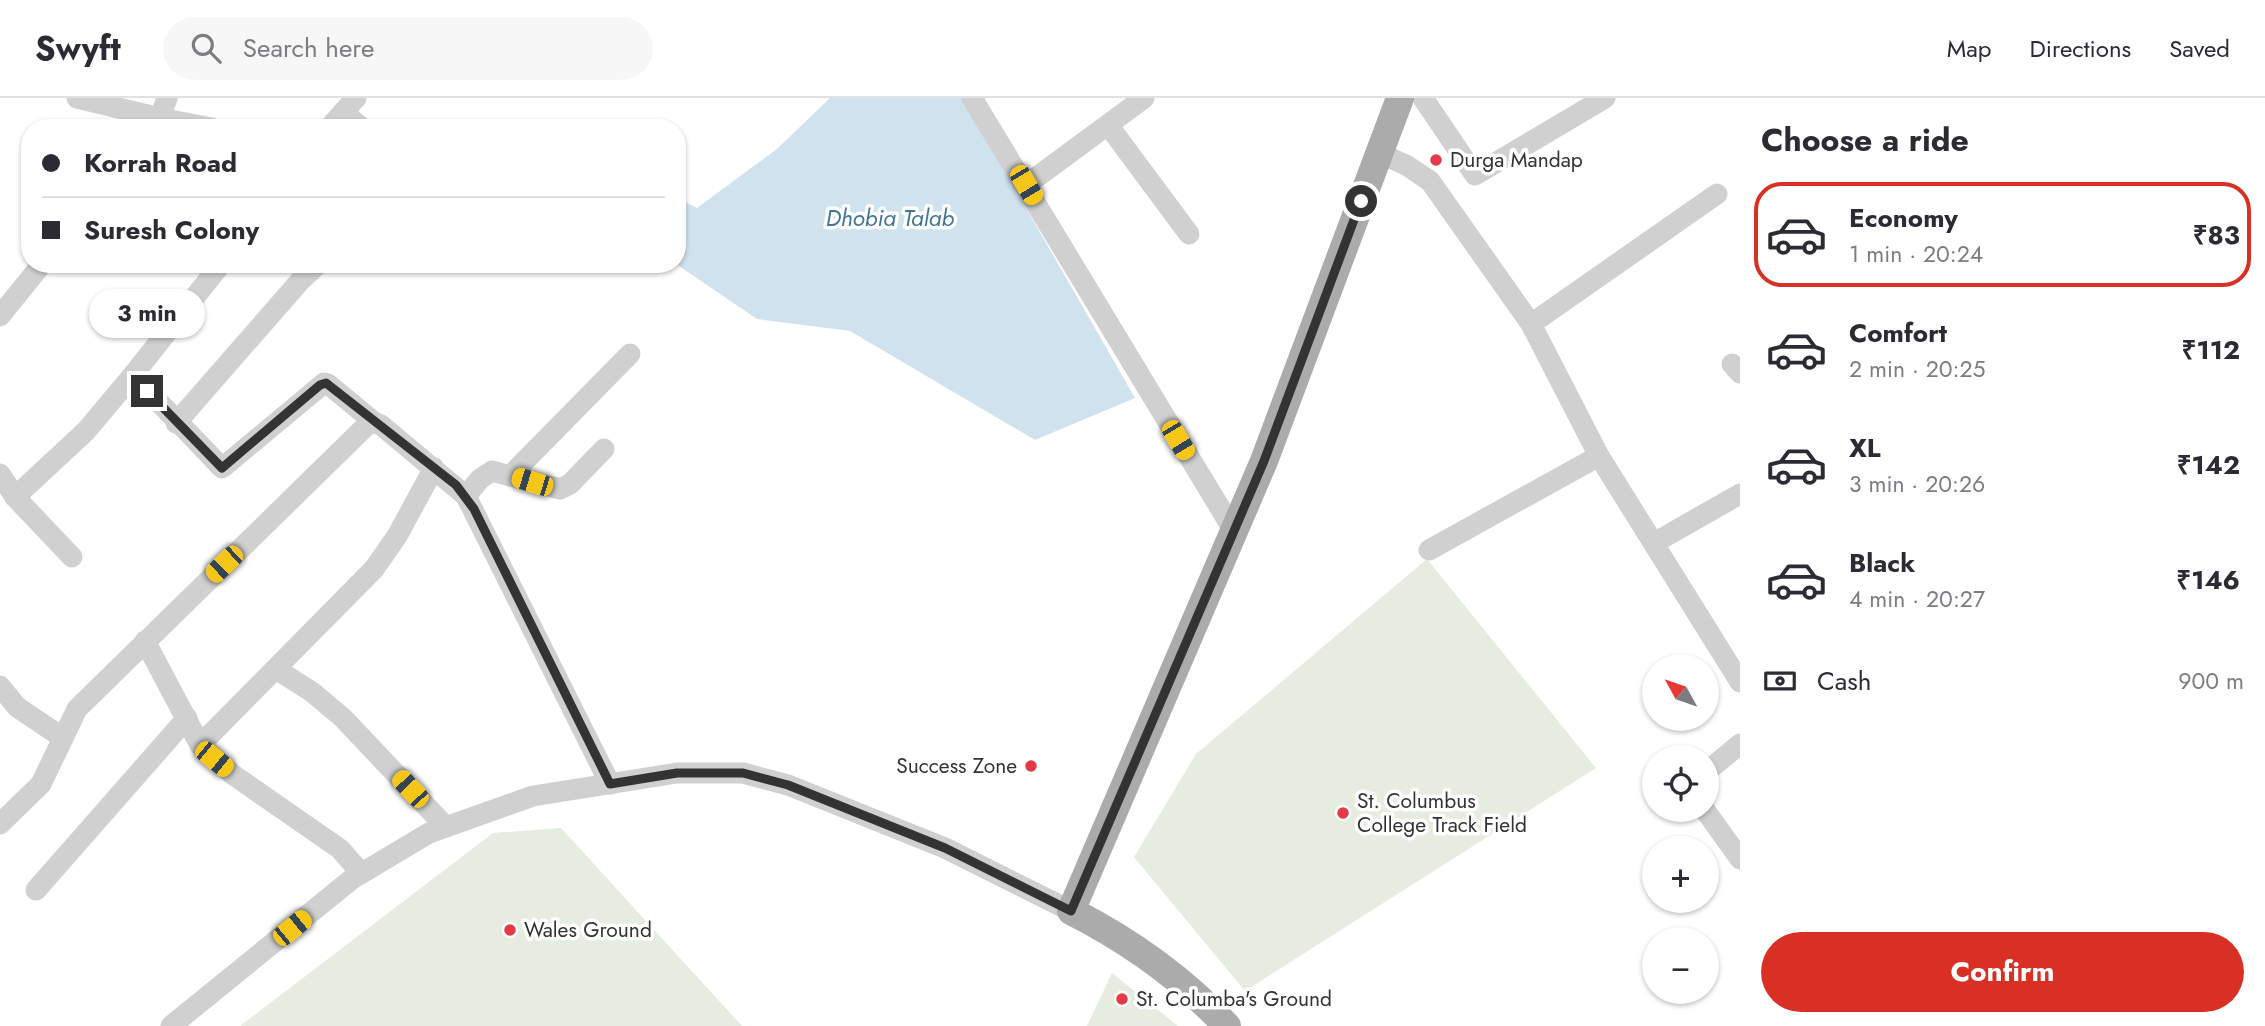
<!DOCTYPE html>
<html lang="en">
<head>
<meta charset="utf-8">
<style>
	:root { --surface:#fff; --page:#f7f7f7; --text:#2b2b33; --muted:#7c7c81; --line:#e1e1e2; --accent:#d93025 }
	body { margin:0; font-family:Jost,sans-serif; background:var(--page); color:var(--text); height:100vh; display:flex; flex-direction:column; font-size:26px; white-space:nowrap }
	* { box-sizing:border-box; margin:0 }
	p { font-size:23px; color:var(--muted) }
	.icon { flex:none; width:38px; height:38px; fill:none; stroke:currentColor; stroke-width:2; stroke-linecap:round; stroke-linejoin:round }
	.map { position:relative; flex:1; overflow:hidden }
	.panel { display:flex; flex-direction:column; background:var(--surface); width:525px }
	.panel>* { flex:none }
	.hud { position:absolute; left:21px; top:21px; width:665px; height:154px; border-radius:28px; box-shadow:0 2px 5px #0004; display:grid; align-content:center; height:154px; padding:0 21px; background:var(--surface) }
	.needle { width:46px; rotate:310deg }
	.controls { position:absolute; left:1642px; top:556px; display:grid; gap:14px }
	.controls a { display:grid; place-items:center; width:77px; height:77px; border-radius:50%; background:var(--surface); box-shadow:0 2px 5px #0004; font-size:35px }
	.end { position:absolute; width:32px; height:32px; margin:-16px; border:9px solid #333; background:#fff; box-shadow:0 0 0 4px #fff }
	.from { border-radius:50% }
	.bubble { position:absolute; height:49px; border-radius:24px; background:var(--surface); box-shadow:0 2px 5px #0004; font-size:23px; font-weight:700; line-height:49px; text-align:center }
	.car { position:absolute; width:21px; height:42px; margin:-21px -10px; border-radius:9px; box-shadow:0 0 5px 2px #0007; background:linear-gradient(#f5c518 24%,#345 0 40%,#f5c518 0 76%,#345 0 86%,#f5c518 0) }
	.hud b { display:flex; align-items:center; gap:24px; height:66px; font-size:26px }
	.hud b+b { border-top:2px solid var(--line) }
	.hud i { width:18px; height:18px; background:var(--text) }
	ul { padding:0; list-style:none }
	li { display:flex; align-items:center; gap:21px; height:105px; margin:0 14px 10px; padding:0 7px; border:4px solid transparent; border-radius:28px }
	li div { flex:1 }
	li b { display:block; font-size:26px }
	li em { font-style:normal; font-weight:700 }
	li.on { border-color:var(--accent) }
	li>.icon { width:63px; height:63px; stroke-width:1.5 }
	h2 { padding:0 21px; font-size:32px; line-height:84px }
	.pay { display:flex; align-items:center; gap:18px; height:77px; padding:0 21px; font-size:26px }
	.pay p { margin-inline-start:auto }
	.action { display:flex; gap:14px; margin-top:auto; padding:14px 21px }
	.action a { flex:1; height:80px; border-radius:42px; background:var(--accent); color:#fff; font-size:28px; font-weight:700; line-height:80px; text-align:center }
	header { display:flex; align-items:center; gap:42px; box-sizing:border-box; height:98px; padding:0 35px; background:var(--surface); border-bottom:2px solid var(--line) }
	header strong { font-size:33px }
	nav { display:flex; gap:38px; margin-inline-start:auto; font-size:24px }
	.search { width:490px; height:63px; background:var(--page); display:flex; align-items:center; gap:18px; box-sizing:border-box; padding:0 24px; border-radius:38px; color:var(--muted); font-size:26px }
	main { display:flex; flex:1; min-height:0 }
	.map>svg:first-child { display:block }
</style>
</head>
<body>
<header>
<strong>Swyft</strong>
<div class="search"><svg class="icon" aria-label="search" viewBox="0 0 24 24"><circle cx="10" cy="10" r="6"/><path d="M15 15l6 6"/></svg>Search here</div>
<nav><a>Map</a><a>Directions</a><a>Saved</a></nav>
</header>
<main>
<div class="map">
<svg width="1740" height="928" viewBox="0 0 1740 928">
	<rect width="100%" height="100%" fill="#fff"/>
	<!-- green -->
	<g fill="#e6ecdf">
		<polygon points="1427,461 1596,670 1245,893 1134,759 1196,656"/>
		<polygon points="561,730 742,928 240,928 493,735"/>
		<polygon points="1112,875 1178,928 1087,928"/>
	</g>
	<!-- water -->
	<polygon fill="#cfe2ee" points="830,0 963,0 1135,300 1035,342 850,233 757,221 676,166 677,100 697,110 777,51"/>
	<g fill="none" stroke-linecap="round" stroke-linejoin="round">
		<!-- minor -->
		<g stroke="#d0d0d0" stroke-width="21">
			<polyline points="77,0 160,20 212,30"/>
			<polyline points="972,0 1234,433"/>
			<polyline points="1423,0 1475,77 1605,0"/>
			<polyline points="343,14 362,30"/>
			<polyline points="1108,27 1189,136"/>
			<polyline points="153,30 160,20 167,0"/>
			<polyline points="329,30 356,0"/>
			<polyline points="1379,55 1406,67 1430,83 1531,226 1599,358 1740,584"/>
			<polyline points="1026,87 1144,0"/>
			<polyline points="0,218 42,166"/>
			<polyline points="1531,226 1717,96"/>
			<polyline points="1732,266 1740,275"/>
			<polyline points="133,277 222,370 324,285 328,286 374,324"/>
			<polyline points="176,325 300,183 318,166"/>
			<polyline points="0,376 15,399 72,459"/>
			<polyline points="510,378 630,256"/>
			<polyline points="466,398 480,381 492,373 560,391 570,386 604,351"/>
			<polyline points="15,399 86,333 133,277 221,166"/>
			<polyline points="1654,445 1740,396"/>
			<polyline points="1429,452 1599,358"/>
			<polyline points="145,543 200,647 232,676 340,751 361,775"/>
			<polyline points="276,571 312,594 343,620 446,729"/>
			<polyline points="0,588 17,609 63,640"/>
			<polyline points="200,647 374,471 397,438 434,370"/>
			<polyline points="1706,674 1740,646"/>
			<polyline points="1705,712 1740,761"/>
			<polyline points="0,726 41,686 77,611 368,326 374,324 381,327 466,398 610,686"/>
			<polyline points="36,792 187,620"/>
			<polyline points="171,928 352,781 429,735 533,698 677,675 743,675 788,687 945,750 1071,813"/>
		</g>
		<!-- major -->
		<path stroke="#ababab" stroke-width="28" d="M1227,928C1183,881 1128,842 1071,813L1264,363L1400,0"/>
	</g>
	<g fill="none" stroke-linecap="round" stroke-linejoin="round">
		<!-- route -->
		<polyline stroke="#333" stroke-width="9" points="147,293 222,370 320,287 326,285 456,387 474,411 610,686 677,675 743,675 788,687 945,750 1071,813 1264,363 1361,103"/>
	</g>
	<!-- markers -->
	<g fill="#e63946" stroke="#fff" stroke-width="2.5">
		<circle cx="1436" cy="62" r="7"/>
		<circle cx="1031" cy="668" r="7"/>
		<circle cx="1343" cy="715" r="7"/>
		<circle cx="510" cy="832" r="7"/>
		<circle cx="1122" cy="901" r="7"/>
	</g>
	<g text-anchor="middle" stroke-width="7" stroke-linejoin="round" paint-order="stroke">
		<!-- poi labels -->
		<g font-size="21" fill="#333" stroke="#fff" text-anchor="start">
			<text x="1450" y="69">Durga Mandap</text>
			<text x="1017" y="675" text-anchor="end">Success Zone</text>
			<text x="1357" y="710">St. Columbus<tspan x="1357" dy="24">College Track Field</tspan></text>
			<text x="524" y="839">Wales Ground</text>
			<text x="1136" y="908">St. Columba's Ground</text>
		</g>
		<!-- water labels -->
		<g font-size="23" font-style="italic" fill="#3f7597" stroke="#fff">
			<text x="890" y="128">Dhobia Talab</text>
		</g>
	</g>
</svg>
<div class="controls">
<a><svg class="needle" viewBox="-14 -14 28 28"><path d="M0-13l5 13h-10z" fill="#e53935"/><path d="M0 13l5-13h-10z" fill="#7c7c81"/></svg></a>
<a><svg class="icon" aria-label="locate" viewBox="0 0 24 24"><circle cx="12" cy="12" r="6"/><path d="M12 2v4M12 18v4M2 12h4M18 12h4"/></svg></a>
<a>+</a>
<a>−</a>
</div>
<i class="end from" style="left:1361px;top:103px"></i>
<i class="end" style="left:147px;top:293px"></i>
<div class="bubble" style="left:89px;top:191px;width:116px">3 min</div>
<i class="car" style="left:1026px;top:87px;rotate:149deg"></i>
<i class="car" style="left:1178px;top:342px;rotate:149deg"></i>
<i class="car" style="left:532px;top:384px;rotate:287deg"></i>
<i class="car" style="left:224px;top:466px;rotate:226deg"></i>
<i class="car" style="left:214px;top:661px;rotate:129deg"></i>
<i class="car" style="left:410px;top:691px;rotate:317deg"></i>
<i class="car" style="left:292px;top:830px;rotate:51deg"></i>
<div class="hud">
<b><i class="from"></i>Korrah Road</b>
<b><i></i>Suresh Colony</b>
</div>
</div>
<section class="panel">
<h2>Choose a ride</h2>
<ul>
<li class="on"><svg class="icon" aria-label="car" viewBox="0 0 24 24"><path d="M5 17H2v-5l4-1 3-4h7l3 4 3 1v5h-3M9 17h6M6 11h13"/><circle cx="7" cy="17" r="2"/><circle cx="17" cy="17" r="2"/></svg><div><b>Economy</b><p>1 min · 20:24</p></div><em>₹83</em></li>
<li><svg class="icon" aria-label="car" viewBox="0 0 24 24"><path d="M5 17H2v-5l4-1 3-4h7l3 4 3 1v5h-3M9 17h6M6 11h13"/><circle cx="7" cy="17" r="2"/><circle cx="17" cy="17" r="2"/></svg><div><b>Comfort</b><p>2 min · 20:25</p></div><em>₹112</em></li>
<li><svg class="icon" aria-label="car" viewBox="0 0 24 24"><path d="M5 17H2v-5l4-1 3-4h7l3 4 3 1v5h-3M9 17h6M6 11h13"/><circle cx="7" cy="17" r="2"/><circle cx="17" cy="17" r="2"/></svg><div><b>XL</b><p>3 min · 20:26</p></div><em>₹142</em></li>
<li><svg class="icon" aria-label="car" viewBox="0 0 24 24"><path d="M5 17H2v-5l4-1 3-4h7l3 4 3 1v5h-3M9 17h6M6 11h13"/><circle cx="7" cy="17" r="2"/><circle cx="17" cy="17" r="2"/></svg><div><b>Black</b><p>4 min · 20:27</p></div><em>₹146</em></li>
</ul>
<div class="pay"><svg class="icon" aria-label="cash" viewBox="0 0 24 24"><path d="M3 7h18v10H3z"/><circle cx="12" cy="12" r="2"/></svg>Cash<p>900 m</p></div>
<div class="action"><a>Confirm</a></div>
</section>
</main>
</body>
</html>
